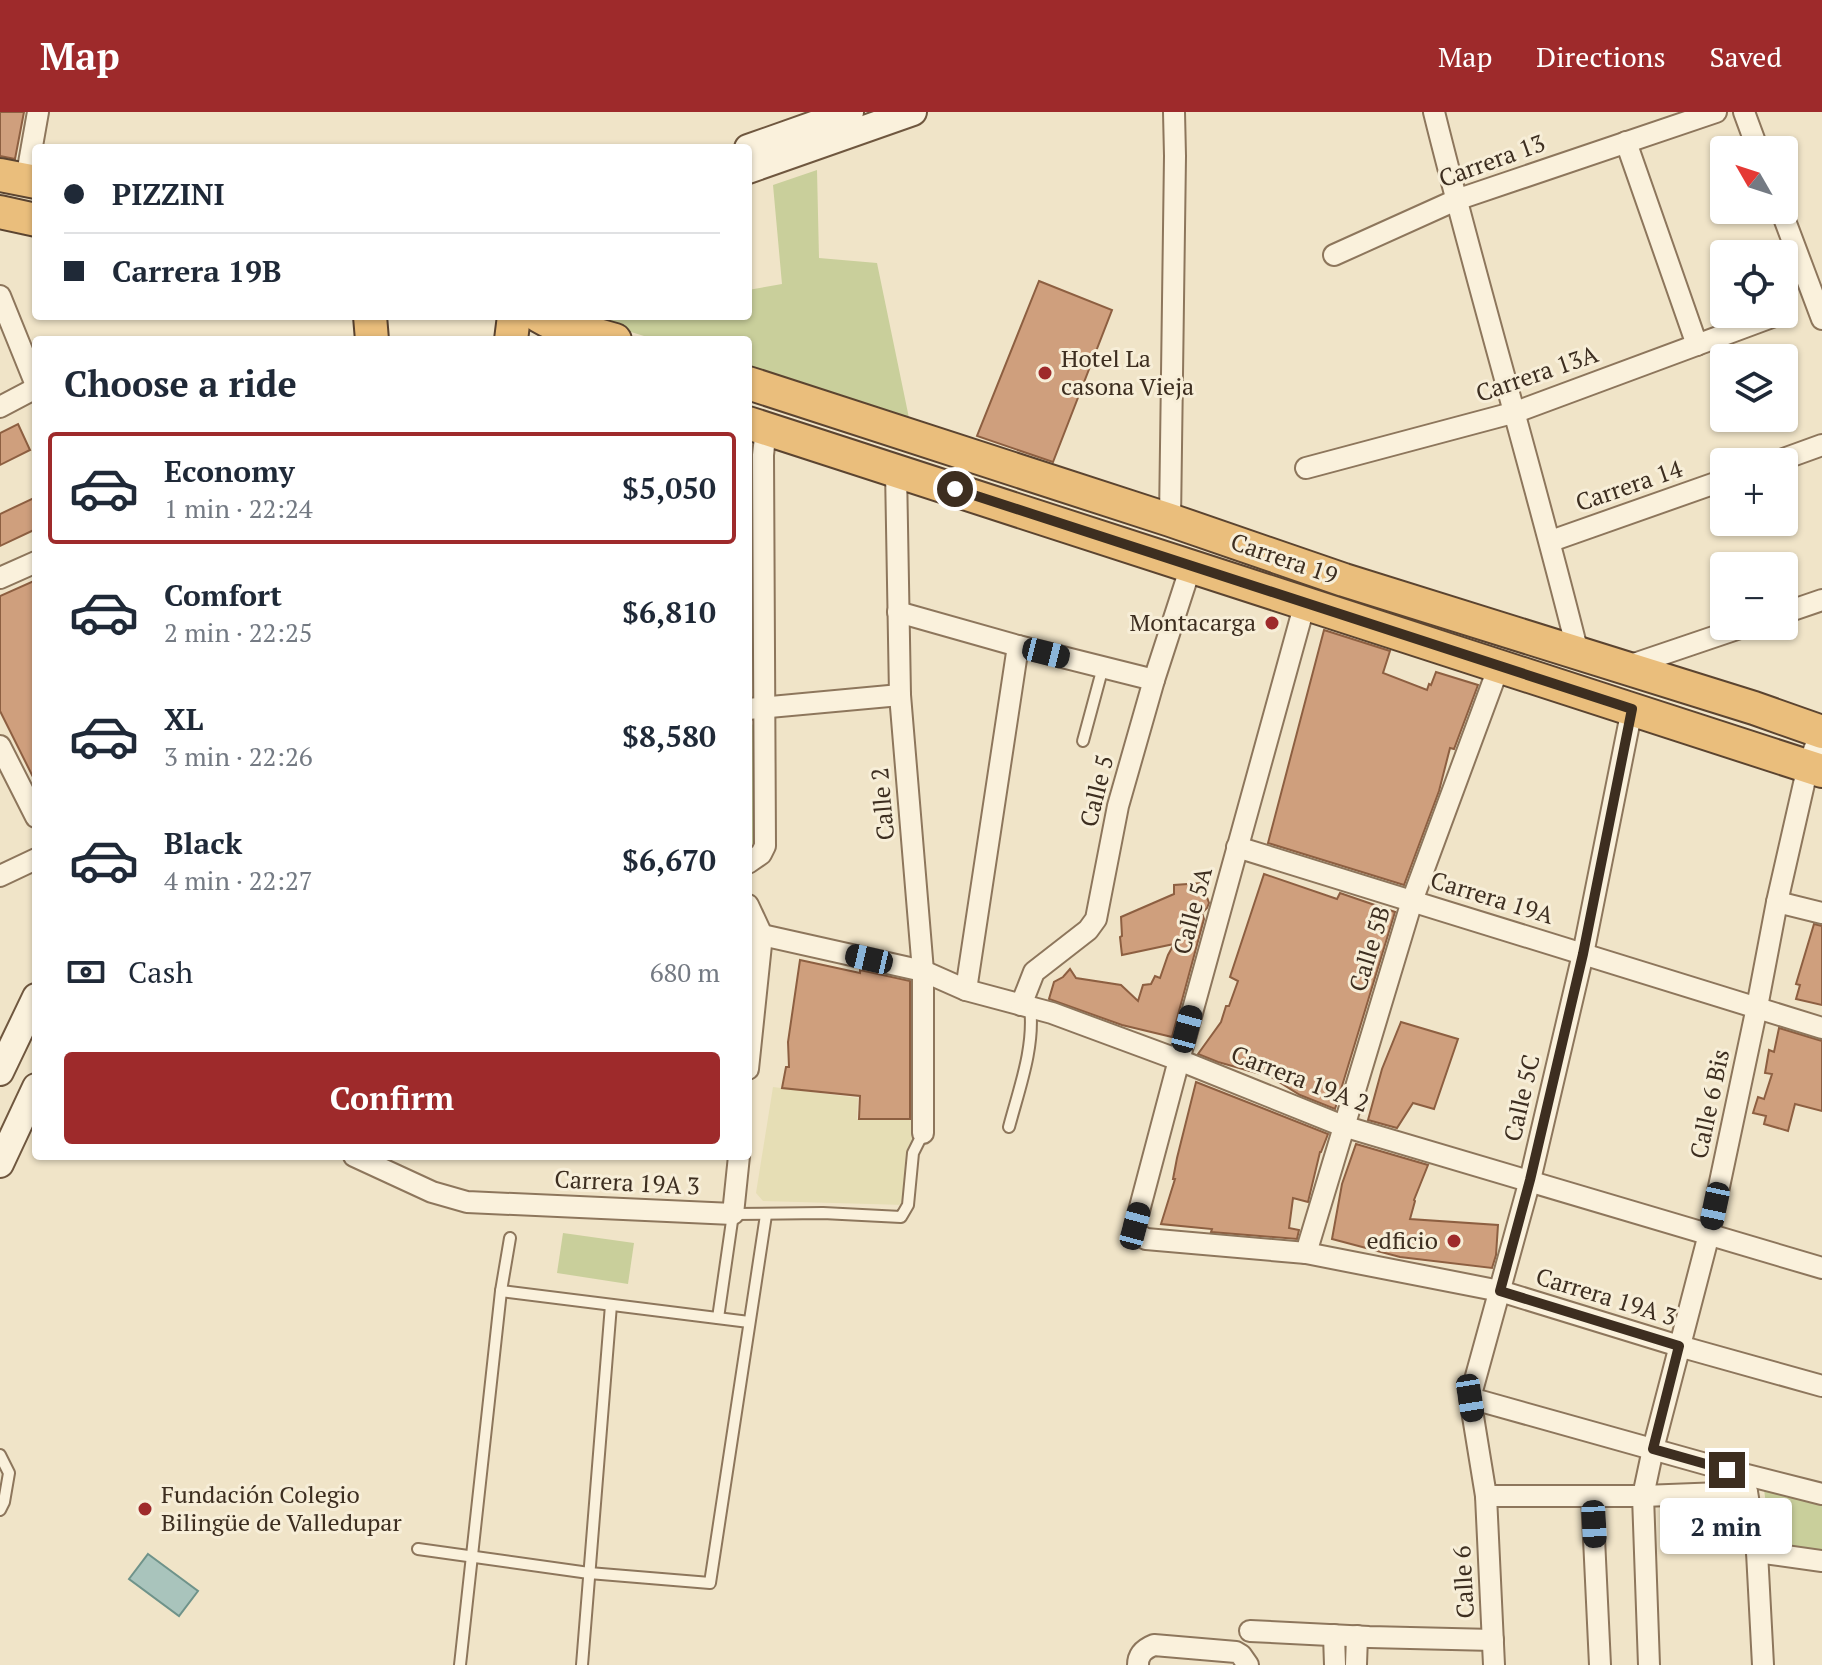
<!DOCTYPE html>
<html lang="en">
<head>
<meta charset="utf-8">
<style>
	:root { --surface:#fff; --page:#f2f2f3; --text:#1f2937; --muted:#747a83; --line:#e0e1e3; --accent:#9e2a2b }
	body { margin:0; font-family:"PT Serif",serif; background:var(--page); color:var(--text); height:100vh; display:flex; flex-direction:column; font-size:30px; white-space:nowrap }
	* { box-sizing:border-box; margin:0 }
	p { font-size:26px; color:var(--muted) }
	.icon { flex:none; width:44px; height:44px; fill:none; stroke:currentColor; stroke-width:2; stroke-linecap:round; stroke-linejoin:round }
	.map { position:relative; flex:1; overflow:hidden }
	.drawer { position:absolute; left:32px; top:224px; width:720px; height:824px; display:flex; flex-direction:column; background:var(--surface); border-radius:8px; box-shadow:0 2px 6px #0004 }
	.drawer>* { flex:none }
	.guide { position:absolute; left:32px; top:32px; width:720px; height:176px; border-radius:8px; box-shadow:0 2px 6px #0004; display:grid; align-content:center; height:176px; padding:0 32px; background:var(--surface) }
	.needle { width:52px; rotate:309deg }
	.fabs { position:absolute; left:1710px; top:24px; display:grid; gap:16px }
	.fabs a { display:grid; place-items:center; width:88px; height:88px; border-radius:8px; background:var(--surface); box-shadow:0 2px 6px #0004; font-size:40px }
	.end { position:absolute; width:36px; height:36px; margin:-18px; border:10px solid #3d2e20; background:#fff; box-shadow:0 0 0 4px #fff }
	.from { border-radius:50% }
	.bubble { position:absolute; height:56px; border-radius:8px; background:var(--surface); box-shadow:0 2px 6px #0004; font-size:26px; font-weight:700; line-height:56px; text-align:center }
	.car { position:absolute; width:24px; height:48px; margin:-24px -12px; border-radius:10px; box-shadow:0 0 6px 2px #0007; background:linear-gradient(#222 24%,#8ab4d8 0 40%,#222 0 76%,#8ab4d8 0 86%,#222 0) }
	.guide b { display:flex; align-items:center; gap:28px; height:76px; font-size:30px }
	.guide b+b { border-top:2px solid var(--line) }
	.guide i { width:20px; height:20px; background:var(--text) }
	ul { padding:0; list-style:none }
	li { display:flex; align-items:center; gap:24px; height:112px; margin:0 16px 12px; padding:0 16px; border:4px solid transparent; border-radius:8px }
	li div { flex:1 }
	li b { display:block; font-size:30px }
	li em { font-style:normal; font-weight:700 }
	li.selected { border-color:var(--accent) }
	li>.icon { width:72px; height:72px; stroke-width:1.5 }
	h2 { padding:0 32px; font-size:36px; line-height:96px }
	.pay { display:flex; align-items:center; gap:20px; height:88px; padding:0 32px; font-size:30px }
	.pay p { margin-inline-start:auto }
	.button { display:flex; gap:16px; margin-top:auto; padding:16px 32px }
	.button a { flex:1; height:92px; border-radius:8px; background:var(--accent); color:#fff; font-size:32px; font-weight:700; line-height:92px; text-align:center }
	header { display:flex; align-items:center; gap:48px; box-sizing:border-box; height:112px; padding:0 40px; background:var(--accent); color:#fff }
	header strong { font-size:38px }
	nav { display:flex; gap:44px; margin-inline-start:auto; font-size:28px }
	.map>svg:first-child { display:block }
</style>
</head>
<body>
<header>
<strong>Map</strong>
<nav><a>Map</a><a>Directions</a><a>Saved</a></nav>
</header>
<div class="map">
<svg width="1822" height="1553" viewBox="0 0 1822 1553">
	<rect width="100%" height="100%" fill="#f0e4c8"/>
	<!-- farmland -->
	<polygon fill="#e6deb5" points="773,975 858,986 857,1007 919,1008 905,1093 763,1089 756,1081"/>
	<!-- green -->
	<g fill="#c9cf9b">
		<polygon points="817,58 819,146 877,151 909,306 748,256 748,228 657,228 579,204 748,204 748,178 782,172 773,73"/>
		<polygon points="757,612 753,732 748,734 748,613"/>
		<polygon points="563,1121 634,1131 628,1172 557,1161"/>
		<polygon points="1763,1371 1822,1387 1822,1440 1772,1433"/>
	</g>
	<!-- water -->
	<polygon fill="#a9c4bc" stroke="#6f938a" stroke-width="2" points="148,1442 198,1479 179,1504 129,1467"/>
	<!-- building -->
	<g fill="#cf9f7d" stroke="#8d5f41" stroke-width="2">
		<polygon points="0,0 24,0 15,47 0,44"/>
		<polygon points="1039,169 1112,198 1053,350 977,324"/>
		<polygon points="18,312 30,338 0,353 0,321"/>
		<polygon points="36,385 36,417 0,434 0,402"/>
		<polygon points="36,468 36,671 0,599 0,484"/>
		<polygon points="1324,518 1390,539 1383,561 1427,578 1429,572 1431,573 1436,560 1478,573 1454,637 1450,636 1439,679 1404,773 1268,731"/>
		<polygon points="1264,762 1337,787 1340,781 1395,800 1335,997 1300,983 1271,965 1218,950 1198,942 1221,910 1226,894 1229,894 1238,869 1230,865"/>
		<polygon points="1202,771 1209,791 1207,796 1202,801 1204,807 1172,925 1122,913 1049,887 1054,870 1063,865 1070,857 1076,866 1121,873 1138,889 1143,873 1151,872 1155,864 1160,866 1168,843 1174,832 1122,843 1120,825 1122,824 1121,805 1174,782 1174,773"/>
		<polygon points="1814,812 1822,814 1822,893 1796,887 1800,873 1796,872"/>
		<polygon points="800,848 860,861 860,858 910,869 910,1007 859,1007 860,984 782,976 786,955 789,955 788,930"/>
		<polygon points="1401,910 1458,927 1434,997 1413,991 1397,1016 1368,1008 1382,957"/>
		<polygon points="1779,916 1822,929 1822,999 1795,992 1788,1019 1764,1012 1766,1004 1753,1001 1758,985 1764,987 1772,962 1765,961 1769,938 1774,940"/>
		<polygon points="1196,970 1328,1022 1321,1040 1320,1040 1308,1090 1293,1086 1289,1116 1299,1118 1297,1127 1211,1120 1212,1117 1161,1112 1175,1067 1173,1067 1177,1046"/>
		<polygon points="1356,1032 1428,1053 1414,1088 1415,1089 1410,1107 1498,1113 1496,1143 1492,1156 1400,1145 1332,1127 1342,1072"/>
	</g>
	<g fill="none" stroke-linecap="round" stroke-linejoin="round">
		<!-- service casing -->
		<g stroke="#8d765c" stroke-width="14">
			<g id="service">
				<polyline points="1083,629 1103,555"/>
				<path d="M1009,1015C1019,977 1035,935 1030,895"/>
				<polyline points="501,1179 749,1210"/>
				<polyline points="718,1206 733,1102 823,1101 901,1105 908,1093 913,1041 923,1021"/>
				<polyline points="0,1343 9,1361 4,1390 0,1398"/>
				<polyline points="418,1437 589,1461 710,1471 766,1103"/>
				<polyline points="460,1553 501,1179 510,1126"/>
				<polyline points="582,1553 611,1193"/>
			</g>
		</g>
		<!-- minor casing -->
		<g stroke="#8d765c" stroke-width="24">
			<g id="minor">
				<path d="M1434,0C1479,181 1533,360 1578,541"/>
				<polyline points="1744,0 1758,38"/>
				<polyline points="1626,30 1697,233"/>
				<polyline points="26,68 38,0"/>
				<polyline points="1781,98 1822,207"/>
				<polyline points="1334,143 1456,88 1716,0"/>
				<polyline points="0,184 36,273"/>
				<polyline points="0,295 36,276"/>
				<polyline points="1775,350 1822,333"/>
				<polyline points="1306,356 1516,300 1780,202"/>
				<polyline points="896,358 900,583 923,859 923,1021"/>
				<polyline points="1170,408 1175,44 1174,0"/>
				<polyline points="1551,429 1724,368"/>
				<polyline points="0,466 36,450"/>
				<polyline points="1305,491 1179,948 1135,1114 1136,1121 1146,1127 1306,1141 1500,1179 1679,1234 1822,1274"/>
				<polyline points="898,500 1018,534 1154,568"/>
				<polyline points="1784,501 1822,488"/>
				<polyline points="1625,555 1746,514"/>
				<polyline points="748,597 900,583"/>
				<polyline points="0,634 36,705"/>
				<polyline points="1237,735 1822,916"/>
				<polyline points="748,751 761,742 765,734 763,343 766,316"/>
				<polyline points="0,764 36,747"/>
				<polyline points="1777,790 1822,801"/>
				<polyline points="748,793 762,823 748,957"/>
				<polyline points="762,823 923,859 966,878 1052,901 1179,948 1343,1014 1822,1156"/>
				<polyline points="966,878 1018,534"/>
				<polyline points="1021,893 1034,860 1088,818 1096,807 1118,694 1154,568 1191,454"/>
				<polyline points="354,1044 432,1080 467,1090 733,1102 739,1044"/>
				<polyline points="1306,1141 1412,789 1499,554"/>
				<polyline points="1470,1286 1727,1358 1822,1382"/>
				<polyline points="1737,1370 1747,1380 1757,1440 1763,1553"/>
				<polyline points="1486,1384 1643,1384 1747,1380"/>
				<polyline points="1592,1384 1600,1553"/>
				<polyline points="1757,1440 1822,1449"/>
				<polyline points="1250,1519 1369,1525 1493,1528"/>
				<polyline points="1334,1523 1335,1553"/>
				<path d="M1138,1553C1138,1542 1144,1537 1154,1533L1236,1540L1241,1543L1248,1553"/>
				<polyline points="1356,1553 1357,1524"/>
				<polyline points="1494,1553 1486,1384 1470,1286 1530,1068 1583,842 1632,597"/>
				<polyline points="1649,1553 1643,1384 1653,1337 1709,1122 1757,895 1777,790 1808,654 1817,630 1822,627"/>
			</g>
		</g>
		<!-- secondary casing -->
		<g stroke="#6f573f" stroke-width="30">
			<g id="secondary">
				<polyline points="748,36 850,0"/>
				<polyline points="748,58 913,0"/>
				<polyline points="0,960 36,885"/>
				<polyline points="0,1052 36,975"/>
			</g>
		</g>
		<!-- trunk casing -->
		<g stroke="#5b4430" stroke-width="36">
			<g id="trunk">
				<polyline points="0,63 36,70"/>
				<polyline points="0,100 36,108"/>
				<polyline points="370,204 372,228"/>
				<polyline points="539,204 548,209 615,228"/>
				<polyline points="511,228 514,204"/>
				<polyline points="748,271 1170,408 1344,468 1754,596 1822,620"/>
				<polyline points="748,311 1822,659"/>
			</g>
		</g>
		<!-- service -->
		<use href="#service" stroke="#faf1dc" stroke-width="10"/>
		<!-- minor -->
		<use href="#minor" stroke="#faf1dc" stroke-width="20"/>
		<!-- secondary -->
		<use href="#secondary" stroke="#faf1dc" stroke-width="26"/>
		<!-- trunk -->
		<use href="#trunk" stroke="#eabe7c" stroke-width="32"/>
	</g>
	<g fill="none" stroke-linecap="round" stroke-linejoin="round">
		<!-- route -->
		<polyline stroke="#3d2e20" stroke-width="10" points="955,377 1632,597 1583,842 1530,1068 1500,1179 1679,1234 1653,1337 1727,1358"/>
	</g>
	<!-- markers -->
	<g fill="#9e2a2b" stroke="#f7eed8" stroke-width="3">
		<circle cx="1045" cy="261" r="8"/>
		<circle cx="1272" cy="511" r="8"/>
		<circle cx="1454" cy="1129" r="8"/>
		<circle cx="145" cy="1397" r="8"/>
	</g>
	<g text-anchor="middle" stroke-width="6" stroke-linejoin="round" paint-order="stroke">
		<!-- street labels -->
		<g font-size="24" fill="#3d2e20" stroke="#f7eed8">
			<text transform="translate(1492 49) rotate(-20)" y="8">Carrera 13</text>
			<text transform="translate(1537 262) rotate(-19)" y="8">Carrera 13A</text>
			<text transform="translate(1629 374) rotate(-19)" y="8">Carrera 14</text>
			<text transform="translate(1284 447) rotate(19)" y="8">Carrera 19</text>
			<text transform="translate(1097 679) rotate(-76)" y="8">Calle 5</text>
			<text transform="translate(883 692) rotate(-95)" y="8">Calle 2</text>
			<text transform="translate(1492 786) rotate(17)" y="8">Carrera 19A</text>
			<text transform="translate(1193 799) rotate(-75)" y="8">Calle 5A</text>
			<text transform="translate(1370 837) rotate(-73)" y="8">Calle 5B</text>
			<text transform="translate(1300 967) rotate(21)" y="8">Carrera 19A 2</text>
			<text transform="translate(1522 986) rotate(-77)" y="8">Calle 5C</text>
			<text transform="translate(1710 992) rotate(-78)" y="8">Calle 6 Bis</text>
			<text transform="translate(627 1071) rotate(3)" y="8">Carrera 19A 3</text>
			<text transform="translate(1606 1185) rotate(17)" y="8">Carrera 19A 3</text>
			<text transform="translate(1464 1470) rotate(-93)" y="8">Calle 6</text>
		</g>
		<!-- poi labels -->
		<g font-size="24" fill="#3d2e20" stroke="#f7eed8" text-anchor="start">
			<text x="1061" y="255">Hotel La<tspan x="1061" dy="28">casona Vieja</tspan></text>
			<text x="1256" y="519" text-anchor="end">Montacarga</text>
			<text x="1438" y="1137" text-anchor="end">edficio</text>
			<text x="161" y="1391">Fundación Colegio<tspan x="161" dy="28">Bilingüe de Valledupar</tspan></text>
		</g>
	</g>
</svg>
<div class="fabs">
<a><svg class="needle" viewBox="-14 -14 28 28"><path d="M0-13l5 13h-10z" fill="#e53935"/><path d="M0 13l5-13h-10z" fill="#747a83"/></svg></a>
<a><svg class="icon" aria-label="locate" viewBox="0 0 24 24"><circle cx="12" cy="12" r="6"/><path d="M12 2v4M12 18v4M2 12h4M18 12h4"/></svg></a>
<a><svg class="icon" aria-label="layers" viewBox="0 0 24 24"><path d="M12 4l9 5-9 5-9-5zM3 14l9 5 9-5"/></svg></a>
<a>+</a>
<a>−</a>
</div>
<i class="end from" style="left:955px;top:377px"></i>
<i class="end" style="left:1727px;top:1358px"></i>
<div class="bubble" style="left:1660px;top:1386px;width:132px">2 min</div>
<i class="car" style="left:1046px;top:541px;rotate:104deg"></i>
<i class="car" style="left:869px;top:847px;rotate:283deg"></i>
<i class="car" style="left:1187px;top:917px;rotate:15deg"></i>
<i class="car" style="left:1715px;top:1094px;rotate:192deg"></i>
<i class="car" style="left:1135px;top:1114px;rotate:15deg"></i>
<i class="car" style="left:1470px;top:1286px;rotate:171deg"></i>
<i class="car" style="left:1594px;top:1412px;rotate:177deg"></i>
<div class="guide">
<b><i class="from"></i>PIZZINI</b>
<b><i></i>Carrera 19B</b>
</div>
<section class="drawer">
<h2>Choose a ride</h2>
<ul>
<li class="selected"><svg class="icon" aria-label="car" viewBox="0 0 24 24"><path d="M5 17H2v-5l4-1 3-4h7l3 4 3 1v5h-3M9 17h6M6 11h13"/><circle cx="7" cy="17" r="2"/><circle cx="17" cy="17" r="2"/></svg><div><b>Economy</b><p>1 min · 22:24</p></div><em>$5,050</em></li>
<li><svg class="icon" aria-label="car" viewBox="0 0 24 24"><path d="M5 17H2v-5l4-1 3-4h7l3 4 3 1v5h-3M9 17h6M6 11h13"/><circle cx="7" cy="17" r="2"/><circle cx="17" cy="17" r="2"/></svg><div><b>Comfort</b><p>2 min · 22:25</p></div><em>$6,810</em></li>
<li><svg class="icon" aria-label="car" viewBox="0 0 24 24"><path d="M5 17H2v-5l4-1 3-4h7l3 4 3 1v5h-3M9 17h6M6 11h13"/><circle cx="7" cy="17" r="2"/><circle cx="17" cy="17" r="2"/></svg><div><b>XL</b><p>3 min · 22:26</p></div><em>$8,580</em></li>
<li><svg class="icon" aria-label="car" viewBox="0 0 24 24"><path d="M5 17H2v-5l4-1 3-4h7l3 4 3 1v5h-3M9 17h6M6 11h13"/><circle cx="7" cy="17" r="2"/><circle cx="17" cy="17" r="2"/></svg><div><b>Black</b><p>4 min · 22:27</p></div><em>$6,670</em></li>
</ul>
<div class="pay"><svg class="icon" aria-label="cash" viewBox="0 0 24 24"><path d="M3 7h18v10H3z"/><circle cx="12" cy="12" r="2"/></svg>Cash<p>680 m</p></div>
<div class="button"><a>Confirm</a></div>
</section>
</div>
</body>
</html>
